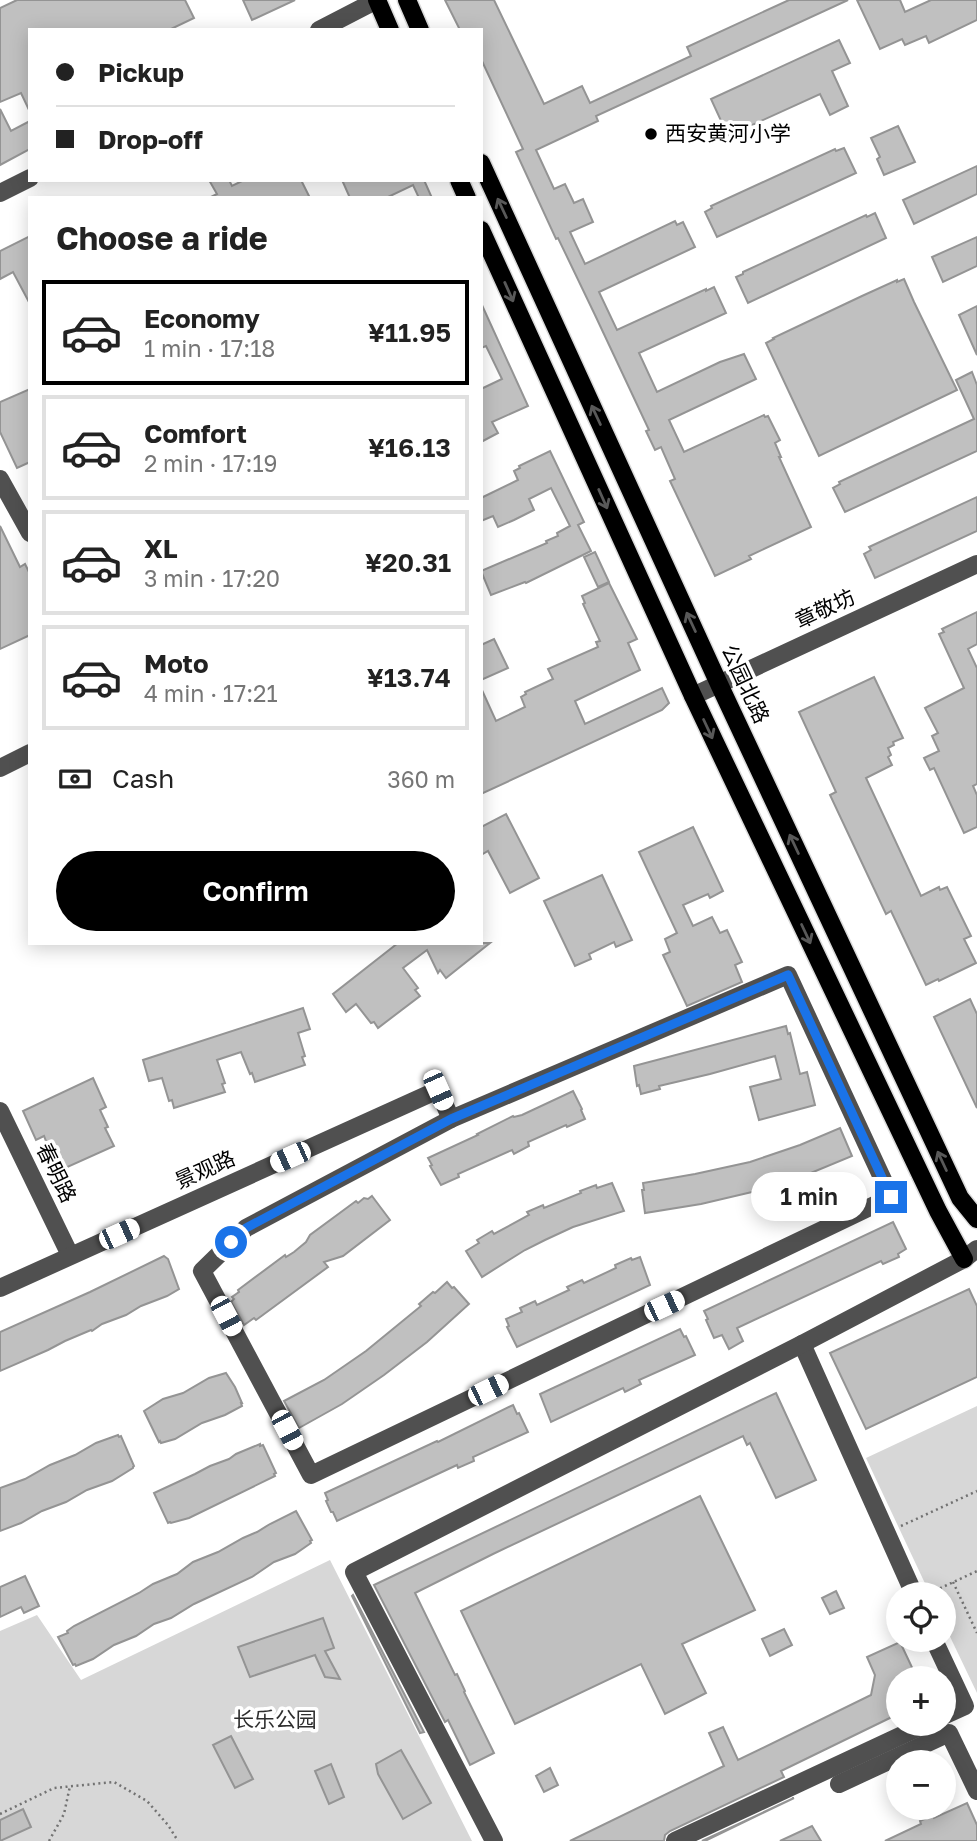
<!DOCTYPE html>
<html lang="en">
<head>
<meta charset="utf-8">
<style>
	:root { --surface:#fff; --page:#f2f2f2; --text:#222; --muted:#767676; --line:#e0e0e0; --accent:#000 }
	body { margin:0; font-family:"Golos Text","Noto Sans SC",sans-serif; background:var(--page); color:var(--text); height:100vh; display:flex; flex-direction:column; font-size:26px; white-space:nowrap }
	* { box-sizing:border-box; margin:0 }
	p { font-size:23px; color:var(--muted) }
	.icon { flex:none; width:38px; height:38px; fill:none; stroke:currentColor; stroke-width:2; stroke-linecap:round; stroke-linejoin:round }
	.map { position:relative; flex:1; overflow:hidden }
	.panel { position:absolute; left:28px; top:196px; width:455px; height:749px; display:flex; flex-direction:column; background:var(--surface); border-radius:0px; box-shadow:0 4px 18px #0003 }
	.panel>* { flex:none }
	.hud { position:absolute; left:28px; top:28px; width:455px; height:154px; border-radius:0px; box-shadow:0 4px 18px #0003; display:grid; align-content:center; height:154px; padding:0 28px; background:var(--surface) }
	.buttons { position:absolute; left:886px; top:1582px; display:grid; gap:14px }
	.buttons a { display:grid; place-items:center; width:70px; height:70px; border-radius:50%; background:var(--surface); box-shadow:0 4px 18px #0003; font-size:35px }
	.end { position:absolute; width:32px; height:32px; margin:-16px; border:9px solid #1a73e8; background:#fff; box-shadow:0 0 0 4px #fff }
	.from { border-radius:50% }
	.bubble { position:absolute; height:49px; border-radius:24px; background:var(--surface); box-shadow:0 4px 18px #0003; font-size:23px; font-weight:600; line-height:49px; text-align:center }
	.car { position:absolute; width:21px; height:42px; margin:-21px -10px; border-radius:9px; box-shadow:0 0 5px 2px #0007; background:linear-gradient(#fff 24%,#345 0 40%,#fff 0 76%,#345 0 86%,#fff 0) }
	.hud b { display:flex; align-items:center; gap:24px; height:66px; font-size:26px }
	.hud b+b { border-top:2px solid var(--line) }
	.hud i { width:18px; height:18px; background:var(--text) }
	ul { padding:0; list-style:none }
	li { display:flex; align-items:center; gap:21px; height:105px; margin:0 14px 10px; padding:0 14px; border:4px solid var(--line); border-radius:0px }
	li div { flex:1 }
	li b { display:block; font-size:26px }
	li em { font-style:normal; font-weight:600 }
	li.selected { border-color:var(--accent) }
	li>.icon { width:63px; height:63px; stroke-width:1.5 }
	h2 { padding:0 28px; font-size:32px; line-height:84px }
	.pay { display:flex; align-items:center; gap:18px; height:77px; padding:0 28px; font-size:26px }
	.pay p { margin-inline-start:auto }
	.action { display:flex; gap:14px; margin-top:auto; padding:14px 28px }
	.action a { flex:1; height:80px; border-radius:42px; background:var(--accent); color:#fff; font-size:28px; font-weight:600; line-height:80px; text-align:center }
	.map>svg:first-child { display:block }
</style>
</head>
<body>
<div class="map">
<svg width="977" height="1841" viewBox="0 0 977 1841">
	<rect width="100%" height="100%" fill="#fff"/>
	<!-- green -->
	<g fill="#d7d7d7">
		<polygon points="977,1406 977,1693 943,1622 943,1594 930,1594 866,1458"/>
		<polygon points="330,1560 472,1841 0,1841 0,1631 37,1615 81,1680"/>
	</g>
	<!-- building -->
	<g fill="#c0c0c0" stroke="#949494" stroke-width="2">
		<polygon points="17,0 185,0 194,18 169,30 30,30 30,112 21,93 0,102 0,8"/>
		<polygon points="243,0 295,0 252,20"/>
		<polygon points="445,0 494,0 544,104 582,86 590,103 691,56 687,47 789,0 848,0 596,116 598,121 536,150 554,189 565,184 574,203 583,199 593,222 570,232 585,264 675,221 677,225 683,222 695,247 599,292 617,330 706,289 706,291 714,287 726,313 639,353 657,392 720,362 744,354 756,379 669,420 684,452 764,415 765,417 768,416 780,440 775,443 781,457 779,457 811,527 749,556 751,559 715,576 670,481 675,479 661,447 655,450 646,431 649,430 595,315 558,238 556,239 516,152 523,149 481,59 481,30 460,30"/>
		<polygon points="857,0 900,0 905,12 931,0 977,0 977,20 929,43 926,36 905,45 902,39 880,49"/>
		<polygon points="839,40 850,63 832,71 848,106 830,115 820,94 728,136 711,99"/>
		<polygon points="0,109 11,131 30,121 30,149 0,165"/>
		<polygon points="898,126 915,162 884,175 877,159 880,157 871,138"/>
		<polygon points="844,148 856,173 717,237 705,212 712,208 711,206 835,149 836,151"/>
		<polygon points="977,166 977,194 914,224 903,200"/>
		<polygon points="209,180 229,180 232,186 244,180 301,180 310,198 209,198 217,194"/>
		<polygon points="342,180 424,180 432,198 419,198 413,185 386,198 350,198"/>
		<polygon points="875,213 886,238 748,303 736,277 743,274 743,272 866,215 867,217"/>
		<polygon points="30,236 30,304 13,272 0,279 0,251"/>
		<polygon points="977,237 977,266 943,282 932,257"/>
		<polygon points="904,279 914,302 957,390 819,456 766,343 774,339 773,338 862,296 897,280 897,282"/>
		<polygon points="481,303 528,406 492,422 498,433 481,442 481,389 502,379 486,346 481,348"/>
		<polygon points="977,306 977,355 959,315"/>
		<polygon points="972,372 977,385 977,451 845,512 833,488 840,484 839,482 974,419 956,380"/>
		<polygon points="30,389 30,462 17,468 0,432 0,402"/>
		<polygon points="550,451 584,522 578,525 591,551 526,583 525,582 491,595 481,571 547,543 546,541 558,536 557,533 570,526 551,488 529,499 534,510 514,520 498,527 493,516 481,521 481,498 518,480 514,471 520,468 519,466"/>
		<polygon points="977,497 977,531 875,578 864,554 871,550 869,547"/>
		<polygon points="0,526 20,567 25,564 30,574 30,635 0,649"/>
		<polygon points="595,552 609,582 598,587 584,557"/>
		<polygon points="609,583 637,639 628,643 640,670 575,701 585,724 662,688 669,703 662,710 481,794 481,688 496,721 525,707 521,697 526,694 525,692 553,679 548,669 598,647 596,642 600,641 583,604 585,603 582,596"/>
		<polygon points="977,612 977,644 968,649 977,668 977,784 973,786 977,795 977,827 964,833 934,768 930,770 924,758 939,751 932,736 938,733 925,708 964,688 939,634 944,632 942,629"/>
		<polygon points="494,639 508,668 481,680 481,645"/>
		<polygon points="874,677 903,738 893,742 894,745 888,748 891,755 888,757 892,765 866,778 921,896 939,887 940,890 947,887 971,936 964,939 976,963 939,981 938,979 926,985 891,911 886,914 830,795 836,792 799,712"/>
		<polygon points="506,814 539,878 510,893 488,851 481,855 481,827"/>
		<polygon points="693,827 723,891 710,898 708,894 683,905 693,926 712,917 720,933 727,930 742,962 735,965 742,982 687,1006 663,955 670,952 665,939 677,933 639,852"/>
		<polygon points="602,875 632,940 616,947 614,942 589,954 591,959 575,966 544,901"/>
		<polygon points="398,943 490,943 446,978 440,970 438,973 427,950 403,968 418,988 415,990 420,996 378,1028 374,1022 371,1023 356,1004 346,1012 333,994"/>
		<polygon points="970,999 977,1014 977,1108 934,1017"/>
		<polygon points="303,1008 310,1029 298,1033 305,1056 302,1057 305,1065 255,1082 252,1073 250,1074 241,1052 217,1060 225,1083 222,1084 225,1092 174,1108 172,1100 169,1101 162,1078 149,1081 143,1060"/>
		<polygon points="786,1026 788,1034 790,1033 800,1074 807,1072 815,1105 759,1120 750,1087 781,1079 775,1056 710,1074 659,1086 660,1089 641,1094 639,1085 637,1086 634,1066"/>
		<polygon points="93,1078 106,1107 100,1110 108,1127 105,1128 114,1146 63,1169 55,1152 51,1154 44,1136 36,1140 23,1111"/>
		<polygon points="573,1091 582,1109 581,1110 585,1119 567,1127 566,1125 528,1142 529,1146 514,1154 512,1150 458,1174 459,1177 441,1185 430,1166 432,1165 428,1158 478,1135 477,1134 513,1116 514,1117 522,1115"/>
		<polygon points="840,1128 852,1156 806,1175 752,1192 701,1204 645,1213 642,1190 644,1190 643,1183 695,1174 750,1162 800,1145"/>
		<polygon points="612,1183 624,1211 573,1227 545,1240 525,1250 482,1277 466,1251 479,1243 477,1240 492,1231 494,1234 529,1215 527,1212 543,1205 544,1208 581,1193 580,1191 596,1185 597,1188"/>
		<polygon points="372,1196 390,1220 343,1256 324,1262 328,1267 256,1320 254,1318 244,1325 231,1302 234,1299 232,1297 239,1292 238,1290 285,1255 286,1257 294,1252 306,1242 310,1235 356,1201 358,1203 364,1198 368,1199"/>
		<polygon points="893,1222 906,1249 898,1254 899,1257 883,1264 881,1261 737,1328 743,1341 729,1349 722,1335 714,1338 706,1320 708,1319 704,1311"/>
		<polygon points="164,1256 168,1259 179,1289 167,1296 141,1306 126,1315 102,1324 92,1331 91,1330 65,1341 48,1350 0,1371 0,1332 90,1292"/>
		<polygon points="640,1257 650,1285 517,1347 507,1327 509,1326 506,1319 522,1312 520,1308 535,1301 537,1305 569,1290 567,1287 582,1280 584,1283 616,1268 615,1265 631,1258 632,1260"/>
		<polygon points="447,1282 452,1288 454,1287 469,1304 427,1342 384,1375 342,1404 299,1428 284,1401 324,1380 366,1351 421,1306 419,1304 433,1292 435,1293"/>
		<polygon points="969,1289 977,1306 977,1377 866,1429 830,1353"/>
		<polygon points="680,1329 684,1337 686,1336 695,1355 639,1380 641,1384 625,1392 623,1388 551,1422 540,1394"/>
		<polygon points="226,1373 235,1387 242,1403 241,1403 242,1406 225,1415 202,1423 175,1439 161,1443 160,1441 159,1442 144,1411 163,1399 183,1393 209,1378"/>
		<polygon points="776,1393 816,1480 776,1498 750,1443 747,1445 743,1436 493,1554 415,1593 455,1675 457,1674 465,1691 464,1692 494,1753 470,1765 448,1720 445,1722 374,1585"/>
		<polygon points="513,1405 517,1414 519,1413 528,1432 473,1457 474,1461 458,1468 457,1465 337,1521 333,1512 331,1512 326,1501 328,1500 325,1493 437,1441 438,1442"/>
		<polygon points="118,1435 119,1437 121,1436 134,1466 133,1467 133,1468 112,1481 87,1490 66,1502 42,1511 21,1523 0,1531 0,1488 25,1479 50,1465 75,1455 96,1443"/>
		<polygon points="260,1444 260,1446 263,1445 276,1473 274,1474 275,1476 189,1518 171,1523 170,1522 168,1523 154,1493 195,1474 210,1466 229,1459 236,1454"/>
		<polygon points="700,1496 755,1610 682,1644 706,1693 665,1714 641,1664 515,1724 461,1611"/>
		<polygon points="296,1511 312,1540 310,1541 311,1543 295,1554 274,1562 252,1577 194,1604 171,1618 154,1624 136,1636 114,1645 93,1659 76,1666 75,1664 73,1665 58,1637 68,1633 67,1631 74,1626 139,1593 153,1584 177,1574 193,1562 218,1552 243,1538 257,1532 270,1524"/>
		<polygon points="25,1576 39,1606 24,1613 21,1607 0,1617 0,1587"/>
		<polygon points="836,1591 844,1608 830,1614 822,1598"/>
		<polygon points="353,1595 424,1732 420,1733 352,1596"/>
		<polygon points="323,1618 334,1648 325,1651 340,1679 325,1677 315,1655 250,1677 238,1647"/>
		<polygon points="784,1629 792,1645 770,1656 762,1639"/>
		<polygon points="900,1642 917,1678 898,1678 898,1714 781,1771 784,1777 670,1831 665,1835 664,1841 570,1841 724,1766 709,1733 723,1727 738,1760 871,1695 875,1675 867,1657"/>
		<polygon points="231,1736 253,1779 235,1788 213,1745"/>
		<polygon points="401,1750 431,1803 403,1819 378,1774 376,1764"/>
		<polygon points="331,1764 344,1797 329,1804 315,1771"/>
		<polygon points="550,1768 558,1785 544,1792 536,1776"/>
		<polygon points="794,1798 705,1841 702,1841"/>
		<polygon points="967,1803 977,1825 977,1841 885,1841 921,1824 920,1821 933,1815 934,1818"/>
		<polygon points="23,1809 31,1827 0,1841 0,1820"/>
		<polygon points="812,1826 821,1841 780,1841"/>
	</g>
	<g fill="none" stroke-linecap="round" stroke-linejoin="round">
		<!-- major casing -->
		<g stroke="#dbdbdb" stroke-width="21">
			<g id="major">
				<polyline points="377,0 390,30"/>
				<polyline points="407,0 420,30"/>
				<polyline points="481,163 719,684 960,1198 977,1219"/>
				<polyline points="459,180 467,198"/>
				<polyline points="481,230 693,696 938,1211 964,1259"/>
			</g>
		</g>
		<!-- path -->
		<g stroke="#727272" stroke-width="2.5" stroke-dasharray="2 3.5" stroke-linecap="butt">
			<polyline points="901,1526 977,1491"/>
			<polyline points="953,1582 977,1633"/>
			<polyline points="930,1593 977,1571"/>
			<polyline points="0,1814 54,1788 114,1782 147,1801 168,1825 178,1841"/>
			<polyline points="49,1841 64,1814 70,1786"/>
		</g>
		<!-- minor -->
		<g stroke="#505050" stroke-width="18">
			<polyline points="319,30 377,0"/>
			<polyline points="0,193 30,178"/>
			<polyline points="0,479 30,533"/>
			<polyline points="693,696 977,564"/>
			<polyline points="0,768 30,753"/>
			<polygon points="788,975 891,1197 311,1475 202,1271 246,1228 451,1119"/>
			<polyline points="0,1111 70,1255"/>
			<polyline points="0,1288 438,1090 451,1119"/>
			<polyline points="802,1344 914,1594"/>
			<polyline points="934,1640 965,1706 943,1716"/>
			<polyline points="839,1784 949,1733 977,1791"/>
			<polyline points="494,1841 354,1572 802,1344 964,1259 977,1249"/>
			<polyline points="675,1841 926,1724"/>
		</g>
		<!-- major -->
		<use href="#major" stroke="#000" stroke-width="18"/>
	</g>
	<!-- one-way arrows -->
	<defs><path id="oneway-shaft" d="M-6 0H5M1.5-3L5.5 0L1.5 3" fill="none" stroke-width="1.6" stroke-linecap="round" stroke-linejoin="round" transform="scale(1.75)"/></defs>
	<g stroke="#595959">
		<use href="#oneway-shaft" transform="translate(502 208) rotate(-115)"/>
		<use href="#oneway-shaft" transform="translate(509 292) rotate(66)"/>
		<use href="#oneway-shaft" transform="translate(596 415) rotate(-115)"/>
		<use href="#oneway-shaft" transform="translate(603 499) rotate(66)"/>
		<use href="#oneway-shaft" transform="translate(691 622) rotate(-115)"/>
		<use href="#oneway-shaft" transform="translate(708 729) rotate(65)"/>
		<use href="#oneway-shaft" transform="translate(794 844) rotate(-115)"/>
		<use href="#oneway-shaft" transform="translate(806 934) rotate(65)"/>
		<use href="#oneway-shaft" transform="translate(942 1161) rotate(-115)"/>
	</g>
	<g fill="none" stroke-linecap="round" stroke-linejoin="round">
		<!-- route -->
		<polyline stroke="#1a73e8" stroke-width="9" points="231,1242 246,1228 451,1119 788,975 891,1197"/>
	</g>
	<!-- markers -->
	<circle fill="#000" stroke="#fff" stroke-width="2.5" cx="651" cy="134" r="7"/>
	<g text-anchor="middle" stroke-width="7" stroke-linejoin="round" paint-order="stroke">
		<!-- poi labels -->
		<g font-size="21" fill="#000" stroke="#fff" text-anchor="start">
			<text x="665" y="141">西安黄河小学</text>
		</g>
		<!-- street labels -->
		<g font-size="21" fill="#000" stroke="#fff">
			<text transform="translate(825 609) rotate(-25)" y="7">章敬坊</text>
			<text transform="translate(745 684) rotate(65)" y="7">公园北路</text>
			<text transform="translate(205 1170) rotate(-24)" y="7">景观路</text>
			<text transform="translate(56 1173) rotate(64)" y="7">春明路</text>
		</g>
		<!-- park labels -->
		<g font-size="21" fill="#2e2e2e" stroke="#fff">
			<text x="275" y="1727">长乐公园</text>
		</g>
	</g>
</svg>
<div class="buttons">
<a><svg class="icon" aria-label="locate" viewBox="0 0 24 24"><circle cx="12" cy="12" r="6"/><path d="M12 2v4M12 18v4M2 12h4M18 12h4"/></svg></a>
<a>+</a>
<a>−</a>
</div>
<i class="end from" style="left:231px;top:1242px"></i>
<i class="end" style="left:891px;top:1197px"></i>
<div class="bubble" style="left:751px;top:1172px;width:116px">1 min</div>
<i class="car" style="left:438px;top:1090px;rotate:156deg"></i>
<i class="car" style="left:290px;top:1157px;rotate:246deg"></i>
<i class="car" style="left:119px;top:1234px;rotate:66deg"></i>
<i class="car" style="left:664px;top:1306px;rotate:65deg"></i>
<i class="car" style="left:226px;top:1316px;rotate:152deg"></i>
<i class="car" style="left:488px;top:1390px;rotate:64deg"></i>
<i class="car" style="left:287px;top:1430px;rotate:152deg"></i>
<div class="hud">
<b><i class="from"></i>Pickup</b>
<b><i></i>Drop-off</b>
</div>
<section class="panel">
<h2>Choose a ride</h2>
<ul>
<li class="selected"><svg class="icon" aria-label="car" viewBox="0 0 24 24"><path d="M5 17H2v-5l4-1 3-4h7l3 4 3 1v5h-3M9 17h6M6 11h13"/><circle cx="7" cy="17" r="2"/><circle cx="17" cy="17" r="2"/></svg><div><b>Economy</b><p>1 min · 17:18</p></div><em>¥11.95</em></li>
<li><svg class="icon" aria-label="car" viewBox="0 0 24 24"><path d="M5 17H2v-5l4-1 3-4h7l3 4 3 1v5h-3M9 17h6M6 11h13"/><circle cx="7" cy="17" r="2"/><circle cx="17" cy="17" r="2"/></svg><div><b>Comfort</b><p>2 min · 17:19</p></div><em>¥16.13</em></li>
<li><svg class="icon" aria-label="car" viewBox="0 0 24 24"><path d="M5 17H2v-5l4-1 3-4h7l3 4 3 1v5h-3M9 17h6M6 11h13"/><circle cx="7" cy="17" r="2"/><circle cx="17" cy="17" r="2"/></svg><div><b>XL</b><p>3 min · 17:20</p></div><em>¥20.31</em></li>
<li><svg class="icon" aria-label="car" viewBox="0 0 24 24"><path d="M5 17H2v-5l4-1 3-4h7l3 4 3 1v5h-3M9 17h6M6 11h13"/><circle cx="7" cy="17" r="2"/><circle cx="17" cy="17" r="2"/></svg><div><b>Moto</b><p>4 min · 17:21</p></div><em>¥13.74</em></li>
</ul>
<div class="pay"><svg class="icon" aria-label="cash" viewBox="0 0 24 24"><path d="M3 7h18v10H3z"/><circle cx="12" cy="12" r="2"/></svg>Cash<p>360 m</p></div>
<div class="action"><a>Confirm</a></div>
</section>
</div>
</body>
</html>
